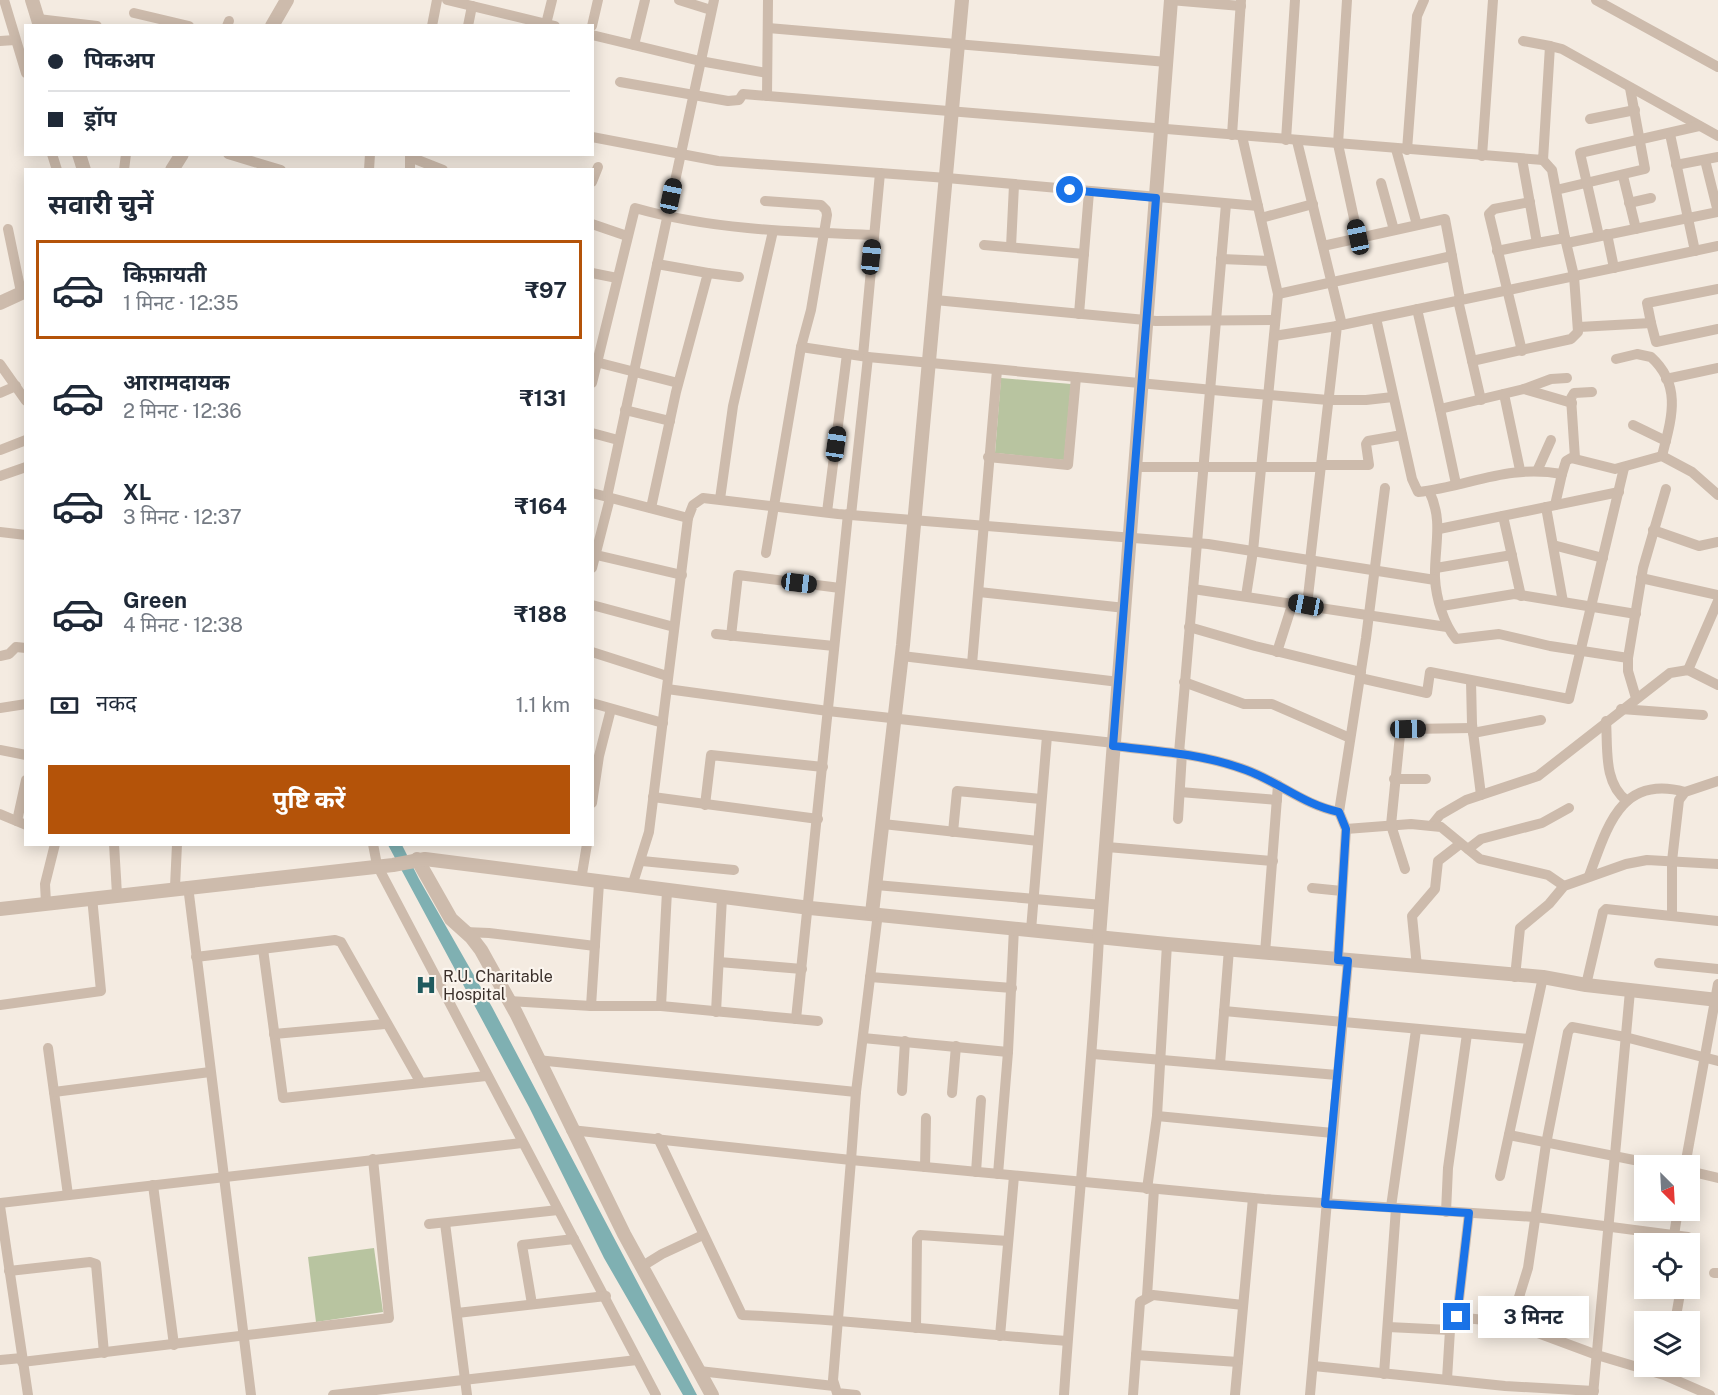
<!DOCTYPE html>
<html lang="hi">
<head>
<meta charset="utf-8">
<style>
	:root { --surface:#fff; --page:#f2f2f3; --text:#1f2937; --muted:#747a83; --line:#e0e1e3; --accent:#b45309 }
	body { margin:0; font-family:"Public Sans","Noto Sans Devanagari",sans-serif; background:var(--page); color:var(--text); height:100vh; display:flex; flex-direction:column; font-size:22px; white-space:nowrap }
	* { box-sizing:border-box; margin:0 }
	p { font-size:20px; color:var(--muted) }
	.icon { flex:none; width:33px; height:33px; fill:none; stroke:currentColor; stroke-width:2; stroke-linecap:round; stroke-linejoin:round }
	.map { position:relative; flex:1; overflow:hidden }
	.drawer { position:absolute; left:24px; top:168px; width:570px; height:678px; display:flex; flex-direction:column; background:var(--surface); border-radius:0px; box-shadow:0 3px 15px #0003 }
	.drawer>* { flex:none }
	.top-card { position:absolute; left:24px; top:24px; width:570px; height:132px; border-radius:0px; box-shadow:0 3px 15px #0003; display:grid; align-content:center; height:132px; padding:0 24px; background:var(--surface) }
	.needle { width:39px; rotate:156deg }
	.fabs { position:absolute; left:1634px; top:1155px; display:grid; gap:12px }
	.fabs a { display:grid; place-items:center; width:66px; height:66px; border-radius:0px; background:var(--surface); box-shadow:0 3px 15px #0003; font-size:30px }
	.end { position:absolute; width:27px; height:27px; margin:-14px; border:8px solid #1a73e8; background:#fff; box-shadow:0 0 0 3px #fff }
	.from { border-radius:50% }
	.bubble { position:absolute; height:42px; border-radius:0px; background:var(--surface); box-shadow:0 3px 15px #0003; font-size:20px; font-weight:700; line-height:42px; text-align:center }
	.car { position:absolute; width:18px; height:36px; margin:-18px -9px; border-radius:8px; box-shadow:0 0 4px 2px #0007; background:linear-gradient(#222 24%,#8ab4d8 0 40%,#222 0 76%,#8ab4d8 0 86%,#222 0) }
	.top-card b { display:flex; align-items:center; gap:21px; height:57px; font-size:22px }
	.top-card b+b { border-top:2px solid var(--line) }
	.top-card i { width:15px; height:15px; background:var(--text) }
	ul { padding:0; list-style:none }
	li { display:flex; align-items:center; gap:18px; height:99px; margin:0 12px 9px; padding:0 12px; border:3px solid transparent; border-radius:0px }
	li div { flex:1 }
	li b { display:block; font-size:22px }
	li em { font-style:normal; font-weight:700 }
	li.on { border-color:var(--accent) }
	li>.icon { width:54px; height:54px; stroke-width:1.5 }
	h2 { padding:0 24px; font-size:27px; line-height:72px }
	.pay { display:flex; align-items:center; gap:15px; height:66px; padding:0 24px; font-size:22px }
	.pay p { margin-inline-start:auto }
	.primary-button { display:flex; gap:12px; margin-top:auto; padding:12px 24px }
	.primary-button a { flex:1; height:69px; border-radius:0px; background:var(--accent); color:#fff; font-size:24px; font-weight:700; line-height:69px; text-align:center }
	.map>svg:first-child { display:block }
</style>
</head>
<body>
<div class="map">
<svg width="1718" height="1395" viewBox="0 0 1718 1395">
	<rect width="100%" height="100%" fill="#f4ebe1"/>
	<!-- green -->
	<g fill="#b8c4a0">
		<polygon points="1001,378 1071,384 1064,460 995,453"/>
		<polygon points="374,1248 383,1312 316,1322 308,1257"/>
	</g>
	<!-- water -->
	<polygon fill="#7fb0b2" points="388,845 402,845 419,879 492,1007 697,1395 683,1395 604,1258 529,1107"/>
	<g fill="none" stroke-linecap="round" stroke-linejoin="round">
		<!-- minor -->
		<g stroke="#cdbbac" stroke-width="10">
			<polyline points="4,0 26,73"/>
			<polyline points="447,0 555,26"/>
			<polyline points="679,0 711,10"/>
			<polyline points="1170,0 1241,6"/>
			<polyline points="1347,0 1338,144 1358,237"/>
			<polyline points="1596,0 1718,67"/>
			<polyline points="134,13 189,26"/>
			<polyline points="38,19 97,26"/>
			<polyline points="546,24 552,0"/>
			<polyline points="227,26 229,21"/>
			<polyline points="432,26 437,0"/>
			<polyline points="468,26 472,6"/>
			<polyline points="592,26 598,0"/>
			<polyline points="768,28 1167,62"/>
			<polyline points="592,35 700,61 767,73"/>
			<polyline points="0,41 15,40"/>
			<polyline points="1523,41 1550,46"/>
			<polyline points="634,45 645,0"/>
			<polyline points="620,82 728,101 739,100 743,94 1543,160 1550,46 1562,49 1718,136"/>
			<polyline points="767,96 768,0"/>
			<polyline points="1590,119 1635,110"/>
			<polyline points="1670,134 1695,251"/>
			<polyline points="1232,135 1241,0"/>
			<polyline points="1242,136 1278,294 1253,551 1246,596"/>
			<polyline points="592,137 718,161 947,178 1258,206"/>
			<polyline points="1286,140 1295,0"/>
			<polyline points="1297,141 1342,325"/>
			<polyline points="1396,149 1417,225"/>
			<polyline points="1407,150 1417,16 1424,0"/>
			<polyline points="52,154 57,170"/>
			<polyline points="228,154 281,170"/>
			<polyline points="1482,156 1493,0"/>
			<polyline points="410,157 443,170"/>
			<polyline points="1543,160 1552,170 1565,238"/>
			<polyline points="1676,165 1718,157"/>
			<polyline points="124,170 126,154"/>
			<polyline points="369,170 370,154"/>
			<polyline points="410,170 410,154"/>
			<polyline points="1623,176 1636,229"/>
			<polyline points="592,182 598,167"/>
			<polyline points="1381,183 1394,230"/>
			<polyline points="1556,190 1645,169 1630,88"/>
			<polyline points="765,201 821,205 826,210 827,215 811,310 801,347 766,553"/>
			<polyline points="1629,203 1651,198"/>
			<polyline points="1261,218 1313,204"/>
			<polyline points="592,224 627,236"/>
			<polyline points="8,229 21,292"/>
			<polyline points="1607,234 1614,268"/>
			<polyline points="1599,236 1580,153 1699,126"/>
			<polyline points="1567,243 1718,212 1705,160"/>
			<polyline points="984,245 1084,254"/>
			<polyline points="1323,246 1445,219 1460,299"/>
			<polyline points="1011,247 1014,185"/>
			<polyline points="1497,251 1537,243"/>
			<polyline points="1221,259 1270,261"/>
			<polyline points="592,273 617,278"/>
			<polyline points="708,273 739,277"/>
			<polyline points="1278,294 1452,256"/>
			<polyline points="935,300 1156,321 1275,320"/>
			<polyline points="1458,300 1481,400"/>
			<polyline points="1417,309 1440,409"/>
			<polyline points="1079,314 1089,192"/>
			<path d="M1376,318L1412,479L1418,492C1470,486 1508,464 1562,474L1566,461L1571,458L1615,469L1662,456L1692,472L1718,495"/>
			<polyline points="1651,323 1647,303 1718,289"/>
			<polyline points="1579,327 1651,323 1656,342 1718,329"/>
			<polyline points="1274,336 1337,326"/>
			<polyline points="801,347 868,357 1234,392 1328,400 1366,400 1393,397"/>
			<polyline points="1522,351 1489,214 1494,209 1530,202"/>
			<polyline points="863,356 880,173"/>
			<path d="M1616,359L1637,354L1651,357C1683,386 1671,420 1662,456"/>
			<polyline points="592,361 678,383"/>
			<polyline points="1472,361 1571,339 1578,332 1574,276 1565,238 1537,243 1522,159"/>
			<polyline points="0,364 26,401"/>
			<polyline points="1666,379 1718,368"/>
			<path d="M592,383L635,208C713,230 794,232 874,235"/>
			<polyline points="1524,389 1551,379 1567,378"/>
			<polyline points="0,393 16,386"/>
			<polyline points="1504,394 1520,470"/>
			<polyline points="625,410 670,421"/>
			<polyline points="1633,425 1666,441"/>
			<polyline points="592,433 618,440"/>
			<polyline points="0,450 26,440"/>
			<polyline points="988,457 1068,465 1076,377"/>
			<polyline points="1575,458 1571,398 1574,393 1592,392"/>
			<polyline points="1321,465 1369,465 1366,444 1368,441 1402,435"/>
			<polyline points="1136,467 1321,467"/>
			<polyline points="1538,469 1551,440"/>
			<polyline points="0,476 26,467"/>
			<polyline points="1456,484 1440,409 1524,389 1572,403"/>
			<path d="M1429,491C1444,521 1434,547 1435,578C1436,599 1444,624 1456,639L1499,634L1550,646L1628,658L1643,568L1666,489"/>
			<polyline points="592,493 688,518"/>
			<polyline points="607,497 714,0"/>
			<polyline points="720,499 733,406 773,231"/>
			<polyline points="1555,505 1562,474"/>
			<polyline points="1546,507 1563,602"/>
			<polyline points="651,508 676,392 708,273 657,264"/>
			<polyline points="827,512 847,354"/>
			<polyline points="851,515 868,357"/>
			<polyline points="1503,516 1521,596"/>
			<polyline points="1439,529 1619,492"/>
			<polyline points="1653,530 1699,546 1718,542"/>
			<polyline points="0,532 26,535"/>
			<polyline points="1553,545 1603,558"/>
			<polyline points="592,554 682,575"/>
			<polyline points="1310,561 1337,326 1718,246"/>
			<polyline points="592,568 610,498"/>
			<polyline points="1436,568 1512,555"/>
			<polyline points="1641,578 1718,595"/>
			<polyline points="1193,589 1447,627"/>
			<polyline points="979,592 1125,608"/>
			<polyline points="592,605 674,627"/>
			<polyline points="1307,605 1312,562"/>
			<polyline points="1442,606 1514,594 1636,614"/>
			<polyline points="1189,627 1255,646 1361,672"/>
			<polyline points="716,634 834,646"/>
			<polyline points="731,636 738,575 840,588"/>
			<polyline points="592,652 667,676"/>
			<polyline points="1277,652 1293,602"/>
			<polyline points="0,656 9,654 16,647 26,648"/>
			<polyline points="902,656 1119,682"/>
			<polyline points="1628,658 1628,671 1636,698"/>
			<polyline points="972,664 997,370"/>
			<polyline points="1688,670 1718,601"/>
			<polyline points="1360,678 1427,693 1430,672 1569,699 1624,468"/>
			<polyline points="1471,681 1472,724 1481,795"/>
			<polyline points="1184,682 1244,704 1272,704 1350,738"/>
			<polyline points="667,689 828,711 1114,743"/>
			<polyline points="592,703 663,723"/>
			<polyline points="0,708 26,704"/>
			<polyline points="1621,709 1703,715"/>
			<path d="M1606,721C1608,748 1603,783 1627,801"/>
			<polyline points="1473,733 1541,720"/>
			<path d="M1113,746C1158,751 1203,754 1246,770C1279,782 1304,805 1339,812"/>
			<polyline points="0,750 26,755"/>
			<polyline points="1179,753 1226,204"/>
			<polyline points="1394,779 1426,779"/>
			<polyline points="1180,792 1277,800"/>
			<polyline points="653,797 818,819"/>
			<polyline points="592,803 599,756 611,709"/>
			<polyline points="705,805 711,755 823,767"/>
			<polyline points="0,814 26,825"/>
			<polyline points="1178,819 1182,753"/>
			<polyline points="17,821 26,780"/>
			<polyline points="883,824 1038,841"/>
			<polyline points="1432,825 1440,815 1466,800 1538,776 1670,673 1688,670 1718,685"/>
			<polyline points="1346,829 1411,824 1441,827 1480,859 1548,875 1564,886"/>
			<polyline points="953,832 957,791 1041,799"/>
			<polyline points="114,844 117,894"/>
			<polyline points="373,844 377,865 656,1395"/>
			<polyline points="1107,847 1273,861"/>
			<polyline points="1468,849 1481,839 1542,823 1569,808"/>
			<polyline points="642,861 734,870"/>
			<polyline points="1405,869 1391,825 1400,735 1409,729 1472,728"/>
			<path d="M1589,876C1607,828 1620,774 1685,792"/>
			<polyline points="581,880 587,844"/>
			<polyline points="876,885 1102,905"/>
			<polyline points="188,886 251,1395"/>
			<polyline points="632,886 649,832 688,518 693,505 703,498 838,514 1208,544 1435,580"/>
			<polyline points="175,887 177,844"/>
			<polyline points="1312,888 1342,891"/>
			<polyline points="46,903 45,884 55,844"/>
			<polyline points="1672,915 1672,861 1679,800 1685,792 1718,781"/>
			<polyline points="1031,930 1047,736"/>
			<polyline points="465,932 489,933 595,946"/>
			<polyline points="263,949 283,1098 486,1076"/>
			<polyline points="1265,953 1278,785"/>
			<polyline points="196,957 335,940 341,942 421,1083"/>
			<polyline points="1338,960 1346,829 1339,812 1366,638 1385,488"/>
			<polyline points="719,962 802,969"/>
			<polyline points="1659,963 1718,969"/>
			<polyline points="1417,967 1412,916 1435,889 1438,861 1460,844"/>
			<polyline points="870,977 1012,988"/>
			<polyline points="1515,977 1520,928 1549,904 1564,886 1626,864 1647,860 1718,864"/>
			<polyline points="1586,985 1603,912 1606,909 1718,921"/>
			<polyline points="509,1001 591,1006 661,1006 818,1021"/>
			<polyline points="0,1005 101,991 92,897"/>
			<polyline points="591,1006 599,883"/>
			<polyline points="661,1006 667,891"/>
			<polyline points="1224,1011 1528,1039"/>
			<polyline points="716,1012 722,897"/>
			<polyline points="796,1019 848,514"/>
			<polyline points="274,1034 385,1024"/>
			<polyline points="863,1038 1008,1052 1014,928"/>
			<polyline points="48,1048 68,1195"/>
			<polyline points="1093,1054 1337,1075"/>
			<polyline points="537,1060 856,1092"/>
			<polyline points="1220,1064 1229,949"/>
			<polyline points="902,1091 905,1041"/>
			<polyline points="54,1092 210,1072"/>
			<polyline points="952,1093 956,1046"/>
			<polyline points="1157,1116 1333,1133"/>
			<polyline points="571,1130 851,1160 856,1092 878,913"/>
			<polyline points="1509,1135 1664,1166"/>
			<path d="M658,1138L742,1315C851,1319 959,1333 1067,1341"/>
			<polyline points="1685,1166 1718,984"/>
			<polyline points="925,1167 926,1118"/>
			<polyline points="1689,1171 1718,1178"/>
			<polyline points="976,1172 981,1100"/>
			<polyline points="998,1174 1008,1052"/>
			<polyline points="1500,1176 1543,977"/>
			<polyline points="153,1185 174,1345"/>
			<polyline points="1147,1189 1157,1116 1167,944"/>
			<polyline points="0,1203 522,1143"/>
			<polyline points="0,1206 28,1395"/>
			<polyline points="1391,1207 1416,1030"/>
			<polyline points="1446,1212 1448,1168 1467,1034"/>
			<polyline points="445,1223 467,1395"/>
			<polyline points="429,1224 558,1210"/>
			<polyline points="1674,1235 1678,1210"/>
			<polyline points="641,1267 662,1254 703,1235"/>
			<polyline points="9,1271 90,1262 96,1264 104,1353"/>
			<polyline points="1714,1273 1718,1273"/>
			<polyline points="1147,1296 1154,1189"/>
			<polyline points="532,1304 522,1245 574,1239"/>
			<polyline points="457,1313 606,1296"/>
			<polyline points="1457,1317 1511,1323 1597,1355 1664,1375 1710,1395"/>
			<polyline points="1675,1322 1681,1288"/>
			<polyline points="1511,1323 1528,1268 1546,1144 1568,1032 1572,1027 1625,1037 1718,1061"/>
			<polyline points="1388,1327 1450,1330"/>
			<polyline points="916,1328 917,1239 920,1235 1008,1241"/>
			<polyline points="1000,1336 1014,1176"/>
			<polyline points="1136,1355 1238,1362"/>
			<polyline points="0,1360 22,1358"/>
			<polyline points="22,1362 389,1318 373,1159"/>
			<polyline points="1314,1366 1505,1386 1594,1391"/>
			<polyline points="699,1371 834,1386"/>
			<polyline points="1384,1374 1396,1208"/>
			<polyline points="1447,1379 1450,1330 1457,1317 1469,1213"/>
			<polyline points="333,1395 637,1360"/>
			<polyline points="856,1395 837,1393 833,1380 851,1160 1264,1199 1535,1217 1688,1237 1692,1243 1689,1257"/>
			<path d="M1064,1395C1074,1242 1091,1090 1099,937"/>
			<polyline points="1133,1395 1140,1302 1153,1295 1243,1305"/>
			<polyline points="1235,1395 1253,1198"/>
			<polyline points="1310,1395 1348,961"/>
			<polyline points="1593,1395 1630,991"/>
		</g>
		<!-- tertiary -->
		<g stroke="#cdbbac" stroke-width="14">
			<polyline points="32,0 40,26"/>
			<polyline points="272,26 287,0"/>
			<polyline points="79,154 84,170"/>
			<polyline points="172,170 182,154"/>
			<polyline points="0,303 26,291"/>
			<polyline points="417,859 451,919 471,937 481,950 516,1013 624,1234 712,1395"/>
			<polyline points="0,909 393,865 425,859 810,908 1167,944 1543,977 1586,985 1718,1000"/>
			<polyline points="872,913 903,645 962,0"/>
			<polyline points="1099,937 1171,0"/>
		</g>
	</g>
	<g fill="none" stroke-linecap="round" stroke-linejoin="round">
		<!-- route -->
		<path stroke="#1a73e8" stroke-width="8" d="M1070,190L1156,198L1113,746C1158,751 1203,754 1246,770C1279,782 1304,805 1339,812L1346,829L1338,960L1348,961L1325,1204L1469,1213L1457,1317"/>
	</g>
	<!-- icons -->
	<defs>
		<g id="hospital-bare" transform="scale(1.62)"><path d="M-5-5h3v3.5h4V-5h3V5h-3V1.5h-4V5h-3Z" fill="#1f5a5e" stroke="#fbf5ee" stroke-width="2.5" paint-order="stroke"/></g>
	</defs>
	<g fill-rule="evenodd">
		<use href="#hospital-bare" x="426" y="985"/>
	</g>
	<g text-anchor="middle" stroke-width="4.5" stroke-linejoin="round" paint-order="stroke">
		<!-- poi labels -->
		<g font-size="16" fill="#3b302b" stroke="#fbf5ee" text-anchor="start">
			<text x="443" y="982">R.U. Charitable<tspan x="443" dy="18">Hospital</tspan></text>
		</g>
	</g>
</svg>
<div class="fabs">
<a><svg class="needle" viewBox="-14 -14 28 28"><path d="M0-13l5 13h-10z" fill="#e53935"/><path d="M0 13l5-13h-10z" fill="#747a83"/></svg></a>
<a><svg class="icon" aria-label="locate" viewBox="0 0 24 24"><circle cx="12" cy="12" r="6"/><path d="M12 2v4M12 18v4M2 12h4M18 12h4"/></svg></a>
<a><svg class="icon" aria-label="layers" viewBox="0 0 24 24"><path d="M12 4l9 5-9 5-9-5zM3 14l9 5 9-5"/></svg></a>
</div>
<i class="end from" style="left:1070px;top:190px"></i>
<i class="end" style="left:1457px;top:1317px"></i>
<div class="bubble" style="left:1478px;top:1296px;width:111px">3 मिनट</div>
<i class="car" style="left:671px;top:196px;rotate:12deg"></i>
<i class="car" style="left:1358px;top:237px;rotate:348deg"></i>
<i class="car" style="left:871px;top:257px;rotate:6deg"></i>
<i class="car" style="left:836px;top:444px;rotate:8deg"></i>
<i class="car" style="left:799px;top:583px;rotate:97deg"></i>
<i class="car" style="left:1306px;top:605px;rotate:281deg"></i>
<i class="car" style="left:1408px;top:729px;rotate:89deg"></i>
<div class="top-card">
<b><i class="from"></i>पिकअप</b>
<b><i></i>ड्रॉप</b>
</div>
<section class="drawer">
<h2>सवारी चुनें</h2>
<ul>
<li class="on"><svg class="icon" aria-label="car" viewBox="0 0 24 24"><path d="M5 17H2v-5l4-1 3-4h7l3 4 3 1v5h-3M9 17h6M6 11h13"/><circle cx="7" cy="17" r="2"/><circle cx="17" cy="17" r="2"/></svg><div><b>किफ़ायती</b><p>1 मिनट · 12:35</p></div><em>₹97</em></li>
<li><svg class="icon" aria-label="car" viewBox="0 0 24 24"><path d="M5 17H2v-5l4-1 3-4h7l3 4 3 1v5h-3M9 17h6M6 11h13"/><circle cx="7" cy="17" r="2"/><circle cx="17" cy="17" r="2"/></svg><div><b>आरामदायक</b><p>2 मिनट · 12:36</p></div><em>₹131</em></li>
<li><svg class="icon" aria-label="car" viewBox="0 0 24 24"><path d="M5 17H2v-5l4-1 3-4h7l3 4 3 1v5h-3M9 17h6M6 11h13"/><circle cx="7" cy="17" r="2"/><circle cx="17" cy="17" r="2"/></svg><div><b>XL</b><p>3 मिनट · 12:37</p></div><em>₹164</em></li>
<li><svg class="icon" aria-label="car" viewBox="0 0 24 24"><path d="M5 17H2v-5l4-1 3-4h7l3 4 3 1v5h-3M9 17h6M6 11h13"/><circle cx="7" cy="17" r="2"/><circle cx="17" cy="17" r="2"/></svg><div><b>Green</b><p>4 मिनट · 12:38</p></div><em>₹188</em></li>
</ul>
<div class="pay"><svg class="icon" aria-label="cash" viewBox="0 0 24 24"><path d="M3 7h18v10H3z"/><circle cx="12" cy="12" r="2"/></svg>नकद<p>1.1 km</p></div>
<div class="primary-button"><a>पुष्टि करें</a></div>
</section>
</div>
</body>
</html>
